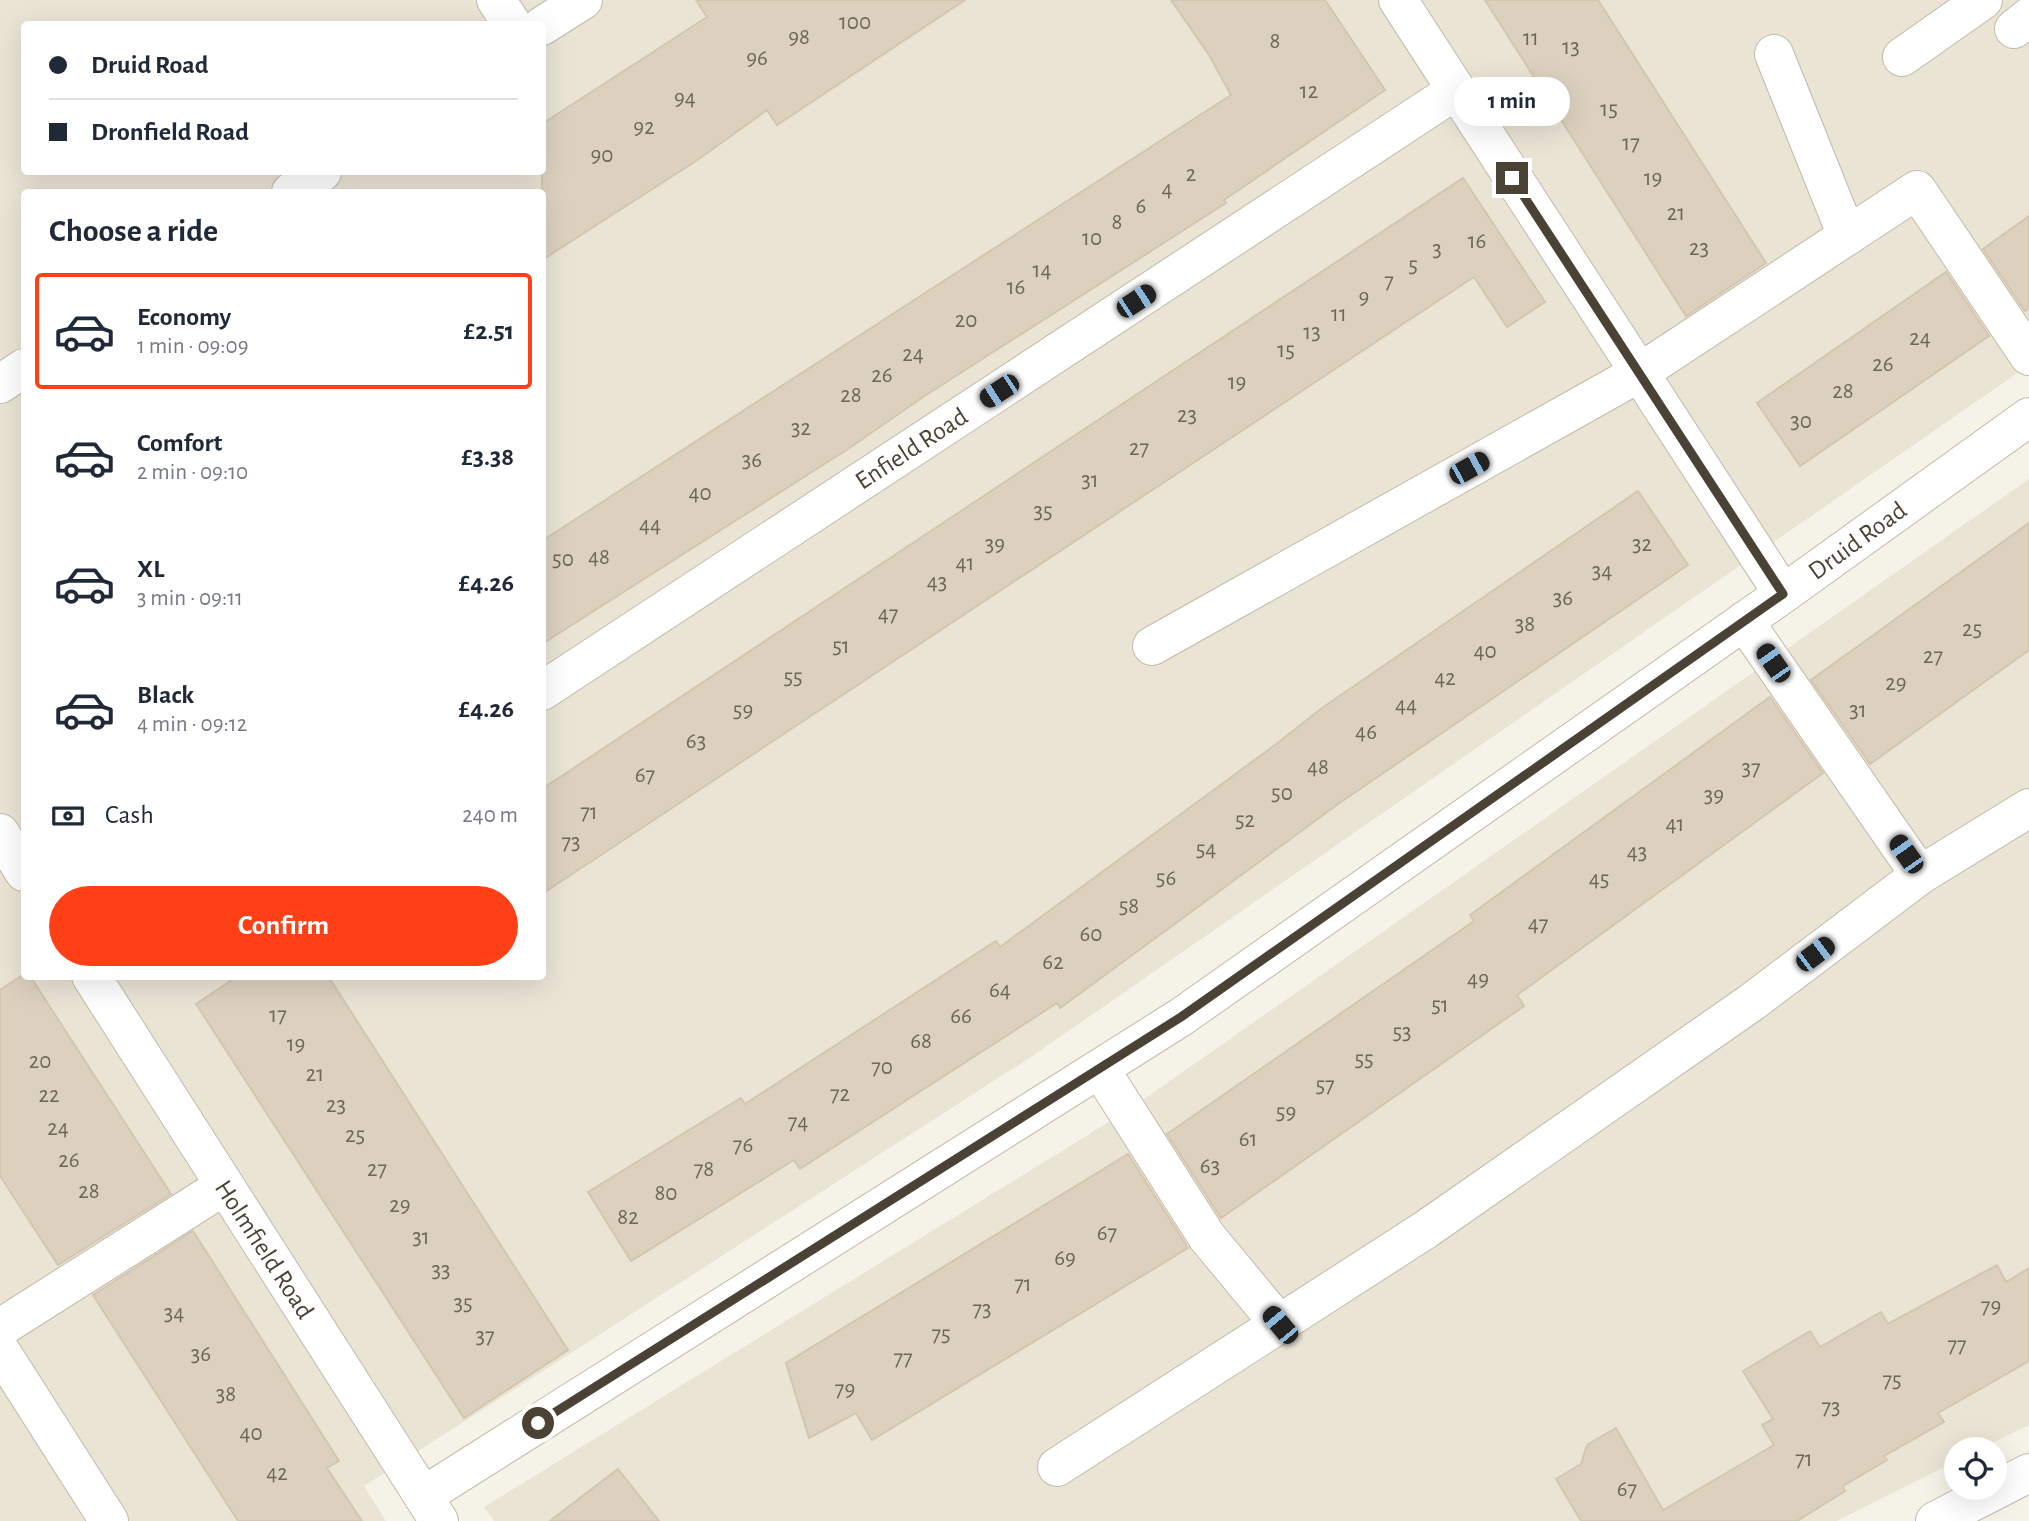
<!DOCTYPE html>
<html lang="en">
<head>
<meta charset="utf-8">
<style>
	:root { --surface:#fff; --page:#f6f6f7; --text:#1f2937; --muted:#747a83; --line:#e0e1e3; --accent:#ff3f15 }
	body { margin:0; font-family:"Alegreya Sans",sans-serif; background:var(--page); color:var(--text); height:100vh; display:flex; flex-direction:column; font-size:26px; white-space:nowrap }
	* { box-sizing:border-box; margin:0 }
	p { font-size:23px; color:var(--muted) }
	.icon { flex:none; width:38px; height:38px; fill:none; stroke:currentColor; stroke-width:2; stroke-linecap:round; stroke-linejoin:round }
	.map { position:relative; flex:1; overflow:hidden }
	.panel { position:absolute; left:21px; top:189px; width:525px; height:791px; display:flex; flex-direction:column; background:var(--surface); border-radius:7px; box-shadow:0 7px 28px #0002 }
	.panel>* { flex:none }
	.banner { position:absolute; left:21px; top:21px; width:525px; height:154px; border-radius:7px; box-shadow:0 7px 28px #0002; display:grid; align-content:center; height:154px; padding:0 28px; background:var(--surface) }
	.tools { position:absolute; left:1944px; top:1437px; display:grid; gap:14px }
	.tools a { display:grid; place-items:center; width:63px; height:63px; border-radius:50%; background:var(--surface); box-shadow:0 7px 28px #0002; font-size:35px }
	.end { position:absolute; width:32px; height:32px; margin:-16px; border:9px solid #4a4235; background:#fff; box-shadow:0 0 0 4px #fff }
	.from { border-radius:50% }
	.bubble { position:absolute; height:49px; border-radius:24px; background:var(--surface); box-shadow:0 7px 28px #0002; font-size:23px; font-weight:700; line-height:49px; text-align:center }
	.car { position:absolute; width:21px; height:42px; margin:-21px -10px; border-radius:9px; box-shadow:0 0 5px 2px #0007; background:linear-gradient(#222 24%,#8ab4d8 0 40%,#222 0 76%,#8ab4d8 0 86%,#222 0) }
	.banner b { display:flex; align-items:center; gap:24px; height:66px; font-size:26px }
	.banner b+b { border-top:2px solid var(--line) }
	.banner i { width:18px; height:18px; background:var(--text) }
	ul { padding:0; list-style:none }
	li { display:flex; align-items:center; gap:21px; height:116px; margin:0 14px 10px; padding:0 14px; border:4px solid transparent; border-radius:7px }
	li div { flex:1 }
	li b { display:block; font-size:26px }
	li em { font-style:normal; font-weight:700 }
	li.active { border-color:var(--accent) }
	li>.icon { width:63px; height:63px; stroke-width:1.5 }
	h2 { padding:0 28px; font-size:32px; line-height:84px }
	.pay { display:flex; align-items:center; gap:18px; height:77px; padding:0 28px; font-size:26px }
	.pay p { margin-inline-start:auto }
	.primary-button { display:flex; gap:14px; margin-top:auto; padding:14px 28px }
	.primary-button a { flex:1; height:80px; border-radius:42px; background:var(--accent); color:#fff; font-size:28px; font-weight:700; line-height:80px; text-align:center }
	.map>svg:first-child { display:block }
</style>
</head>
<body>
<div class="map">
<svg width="2029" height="1521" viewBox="0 0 2029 1521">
	<rect width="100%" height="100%" fill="#f5f2e7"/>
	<!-- residential -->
	<g fill="#eae4d5" fill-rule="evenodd">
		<path d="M0,0H2029V365L1031,1057L364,1486L386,1521H0ZM24,24H542V172H24ZM24,192H542V976H24Z"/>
		<polygon points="2029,479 2029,1425 1980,1449 1956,1449 1956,1461 1837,1521 494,1521 484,1507 1130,1109"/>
	</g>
	<!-- building -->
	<g fill="#dcd1be" stroke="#d4c6ae" stroke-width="2">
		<polygon points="696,0 965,0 777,125 767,110 696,161 542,260 542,124 707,17"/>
		<polygon points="1171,0 1325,0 1385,90 1224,200 1226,203 923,397 851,447 542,644 542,541 1231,95 1209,55"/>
		<polygon points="1485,0 1598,0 1766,263 1686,316"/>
		<polygon points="1463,178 1545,302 1507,327 1474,277 542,894 542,789"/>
		<polygon points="2029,216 2029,308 2025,311 1983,249"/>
		<polygon points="1946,272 1989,336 1800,466 1757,403"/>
		<polygon points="1638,491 1688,565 1338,804 1060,1008 1057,1003 800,1169 794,1160 631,1261 588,1192 741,1098 745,1104 996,941 1000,947 1275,745 1322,708"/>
		<polygon points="2029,523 2029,650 1870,764 1811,680"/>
		<polygon points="1770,697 1823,773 1517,995 1524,1006 1221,1218 1167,1134 1474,921 1470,915"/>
		<polygon points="24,974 24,976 30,976 171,1194 58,1265 0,1176 0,990"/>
		<polygon points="238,976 328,976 568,1350 464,1418 196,1004"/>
		<polygon points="1128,1154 1188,1248 872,1440 856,1413 809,1438 786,1363"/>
		<polygon points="193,1231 339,1461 327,1468 362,1521 238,1521 93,1295"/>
		<polygon points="1997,1265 2006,1282 2029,1268 2029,1361 1938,1413 1944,1422 1884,1456 1887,1460 1843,1486 1845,1491 1797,1521 1581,1521 1556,1479 1581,1464 1587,1445 1616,1428 1663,1510 1774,1445 1762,1425 1773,1419 1743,1371 1810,1331 1820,1347 1881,1312 1888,1324"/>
		<polygon points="618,1469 659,1521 550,1521"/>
	</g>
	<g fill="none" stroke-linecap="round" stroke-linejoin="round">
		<!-- minor casing -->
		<g stroke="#c2baa9" stroke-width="40">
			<g id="minor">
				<polyline points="496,0 512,24"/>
				<polyline points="1398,0 1783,594"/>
				<polyline points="542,26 583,0"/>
				<polyline points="2014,29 2029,17"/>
				<polyline points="1774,54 1847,236 1917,190 2029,356"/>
				<polyline points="1902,57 1983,0"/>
				<polyline points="291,192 322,172"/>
				<polyline points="0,384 24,368"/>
				<polyline points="1152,646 1639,373 1847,236"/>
				<polyline points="542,691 1455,91"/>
				<polyline points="0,833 24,872"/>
				<polyline points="1920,875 2029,808"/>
				<polyline points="91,976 439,1521"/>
				<polyline points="1100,1069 1207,1237 1280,1325"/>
				<polyline points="0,1328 224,1186"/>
				<polyline points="0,1350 109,1521"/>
				<polyline points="1057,1467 1425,1230 1752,1002 1920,875 1744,621"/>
				<polyline points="423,1496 1181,1017 1783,594 2029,417"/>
				<polyline points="1935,1521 2029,1473"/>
			</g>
		</g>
		<!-- minor -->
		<use href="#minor" stroke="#fff" stroke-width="38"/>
	</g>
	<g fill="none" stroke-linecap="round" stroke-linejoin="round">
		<!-- route -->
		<polyline stroke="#4a4235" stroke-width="9" points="538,1423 1181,1017 1783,594 1512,178"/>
	</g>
	<g text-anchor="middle" stroke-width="5" stroke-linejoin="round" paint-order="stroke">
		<!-- number labels -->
		<g font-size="23" fill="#6e6657">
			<text x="855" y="29">100</text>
			<text x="799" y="44">98</text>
			<text x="1531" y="45">11</text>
			<text x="1275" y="48">8</text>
			<text x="1571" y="54">13</text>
			<text x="757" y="65">96</text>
			<text x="1309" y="98">12</text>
			<text x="685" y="105">94</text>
			<text x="1609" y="116">15</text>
			<text x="644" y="134">92</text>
			<text x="1631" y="150">17</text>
			<text x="602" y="162">90</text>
			<text x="1191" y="181">2</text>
			<text x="1653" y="185">19</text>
			<text x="1167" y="196">4</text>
			<text x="1141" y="213">6</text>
			<text x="1676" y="220">21</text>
			<text x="1117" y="229">8</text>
			<text x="1092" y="245">10</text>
			<text x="1477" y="248">16</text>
			<text x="1699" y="255">23</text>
			<text x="1437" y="256">3</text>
			<text x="1413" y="272">5</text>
			<text x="1042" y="277">14</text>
			<text x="1389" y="288">7</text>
			<text x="1016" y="294">16</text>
			<text x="1364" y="304">9</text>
			<text x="1339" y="321">11</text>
			<text x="966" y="327">20</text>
			<text x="1312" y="339">13</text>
			<text x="1920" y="345">24</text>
			<text x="1286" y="357">15</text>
			<text x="913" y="361">24</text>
			<text x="1883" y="371">26</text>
			<text x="882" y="382">26</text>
			<text x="1237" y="389">19</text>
			<text x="1843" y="398">28</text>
			<text x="851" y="402">28</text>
			<text x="1187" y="422">23</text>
			<text x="1801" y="428">30</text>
			<text x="801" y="435">32</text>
			<text x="1139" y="455">27</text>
			<text x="752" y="467">36</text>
			<text x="1090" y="487">31</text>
			<text x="700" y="500">40</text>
			<text x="1043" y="518">35</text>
			<text x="650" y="532">44</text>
			<text x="995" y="551">39</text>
			<text x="1642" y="551">32</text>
			<text x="599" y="564">48</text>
			<text x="563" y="566">50</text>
			<text x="965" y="570">41</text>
			<text x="1602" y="578">34</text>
			<text x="937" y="589">43</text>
			<text x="1563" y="605">36</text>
			<text x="888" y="621">47</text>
			<text x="1525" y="631">38</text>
			<text x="1972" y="636">25</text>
			<text x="841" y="653">51</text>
			<text x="1485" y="658">40</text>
			<text x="1933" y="663">27</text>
			<text x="793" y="684">55</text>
			<text x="1445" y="685">42</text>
			<text x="1896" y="690">29</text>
			<text x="1406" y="712">44</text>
			<text x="743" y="717">59</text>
			<text x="1858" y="717">31</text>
			<text x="1366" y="739">46</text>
			<text x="696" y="748">63</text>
			<text x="1318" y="774">48</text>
			<text x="1751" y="775">37</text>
			<text x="645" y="782">67</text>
			<text x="1282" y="800">50</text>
			<text x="1714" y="802">39</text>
			<text x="589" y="819">71</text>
			<text x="1245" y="827">52</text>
			<text x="1675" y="831">41</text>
			<text x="571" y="849">73</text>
			<text x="1206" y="856">54</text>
			<text x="1637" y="859">43</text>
			<text x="1166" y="885">56</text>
			<text x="1599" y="886">45</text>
			<text x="1129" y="913">58</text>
			<text x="1538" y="931">47</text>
			<text x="1091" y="941">60</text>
			<text x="1053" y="969">62</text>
			<text x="1478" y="986">49</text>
			<text x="1000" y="997">64</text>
			<text x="1440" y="1012">51</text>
			<text x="278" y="1022">17</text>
			<text x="961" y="1023">66</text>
			<text x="1402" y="1039">53</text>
			<text x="921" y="1048">68</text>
			<text x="296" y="1051">19</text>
			<text x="1364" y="1066">55</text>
			<text x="40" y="1068">20</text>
			<text x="882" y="1074">70</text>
			<text x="315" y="1081">21</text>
			<text x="1325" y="1092">57</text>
			<text x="840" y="1101">72</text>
			<text x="49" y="1102">22</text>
			<text x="336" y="1112">23</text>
			<text x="1286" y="1119">59</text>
			<text x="798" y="1129">74</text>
			<text x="58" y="1135">24</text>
			<text x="355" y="1142">25</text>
			<text x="1248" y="1146">61</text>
			<text x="743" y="1152">76</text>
			<text x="69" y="1167">26</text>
			<text x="1210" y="1173">63</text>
			<text x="377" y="1176">27</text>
			<text x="704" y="1176">78</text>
			<text x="89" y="1198">28</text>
			<text x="666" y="1200">80</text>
			<text x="400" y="1212">29</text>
			<text x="628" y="1224">82</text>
			<text x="1107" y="1240">67</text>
			<text x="421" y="1244">31</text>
			<text x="1065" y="1265">69</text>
			<text x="441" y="1277">33</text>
			<text x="1023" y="1291">71</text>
			<text x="463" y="1310">35</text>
			<text x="1991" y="1313">79</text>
			<text x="982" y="1316">73</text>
			<text x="174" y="1320">34</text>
			<text x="941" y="1341">75</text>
			<text x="485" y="1343">37</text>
			<text x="1957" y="1352">77</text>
			<text x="201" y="1361">36</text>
			<text x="903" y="1365">77</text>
			<text x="1892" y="1387">75</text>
			<text x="845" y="1396">79</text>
			<text x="226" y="1401">38</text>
			<text x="1831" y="1414">73</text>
			<text x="251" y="1440">40</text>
			<text x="1804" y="1466">71</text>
			<text x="277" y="1480">42</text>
			<text x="1627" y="1496">67</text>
		</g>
		<!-- street labels -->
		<g font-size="26" fill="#4a4235" stroke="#fff">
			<text transform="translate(911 448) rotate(-33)" y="9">Enfield Road</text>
			<text transform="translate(1857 540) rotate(-36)" y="9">Druid Road</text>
			<text transform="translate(265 1249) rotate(57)" y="9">Holmfield Road</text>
		</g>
	</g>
</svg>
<div class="tools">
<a><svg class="icon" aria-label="locate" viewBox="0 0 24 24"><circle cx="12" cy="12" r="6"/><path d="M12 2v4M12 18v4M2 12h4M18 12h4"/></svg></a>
</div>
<i class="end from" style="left:538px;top:1423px"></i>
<i class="end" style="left:1512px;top:178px"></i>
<div class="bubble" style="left:1454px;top:77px;width:116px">1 min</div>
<i class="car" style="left:1136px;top:301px;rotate:57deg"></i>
<i class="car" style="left:999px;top:391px;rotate:237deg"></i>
<i class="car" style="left:1469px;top:468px;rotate:61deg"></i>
<i class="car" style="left:1773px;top:663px;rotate:325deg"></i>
<i class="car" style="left:1906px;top:854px;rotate:325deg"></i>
<i class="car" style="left:1815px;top:954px;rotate:53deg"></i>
<i class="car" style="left:1280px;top:1325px;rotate:320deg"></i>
<div class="banner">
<b><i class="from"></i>Druid Road</b>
<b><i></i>Dronfield Road</b>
</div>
<section class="panel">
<h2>Choose a ride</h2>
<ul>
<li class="active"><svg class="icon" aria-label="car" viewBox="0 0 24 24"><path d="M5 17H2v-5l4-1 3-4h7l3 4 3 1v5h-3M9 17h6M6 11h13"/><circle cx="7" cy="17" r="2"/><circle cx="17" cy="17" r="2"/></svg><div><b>Economy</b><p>1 min · 09:09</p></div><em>£2.51</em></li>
<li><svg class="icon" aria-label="car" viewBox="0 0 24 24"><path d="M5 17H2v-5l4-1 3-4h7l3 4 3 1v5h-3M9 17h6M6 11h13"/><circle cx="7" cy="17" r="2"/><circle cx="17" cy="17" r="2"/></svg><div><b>Comfort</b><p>2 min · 09:10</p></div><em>£3.38</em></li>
<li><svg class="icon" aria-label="car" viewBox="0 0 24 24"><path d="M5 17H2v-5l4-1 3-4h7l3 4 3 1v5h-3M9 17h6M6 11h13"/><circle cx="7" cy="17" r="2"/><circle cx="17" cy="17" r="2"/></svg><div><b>XL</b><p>3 min · 09:11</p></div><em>£4.26</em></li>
<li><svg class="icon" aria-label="car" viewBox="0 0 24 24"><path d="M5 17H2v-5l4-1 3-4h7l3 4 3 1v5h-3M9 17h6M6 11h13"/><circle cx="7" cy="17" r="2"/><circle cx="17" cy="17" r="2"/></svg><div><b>Black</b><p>4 min · 09:12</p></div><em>£4.26</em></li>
</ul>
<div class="pay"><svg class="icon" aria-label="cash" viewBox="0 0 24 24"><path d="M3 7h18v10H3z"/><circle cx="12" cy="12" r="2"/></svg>Cash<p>240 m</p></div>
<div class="primary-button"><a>Confirm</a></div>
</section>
</div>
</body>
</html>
